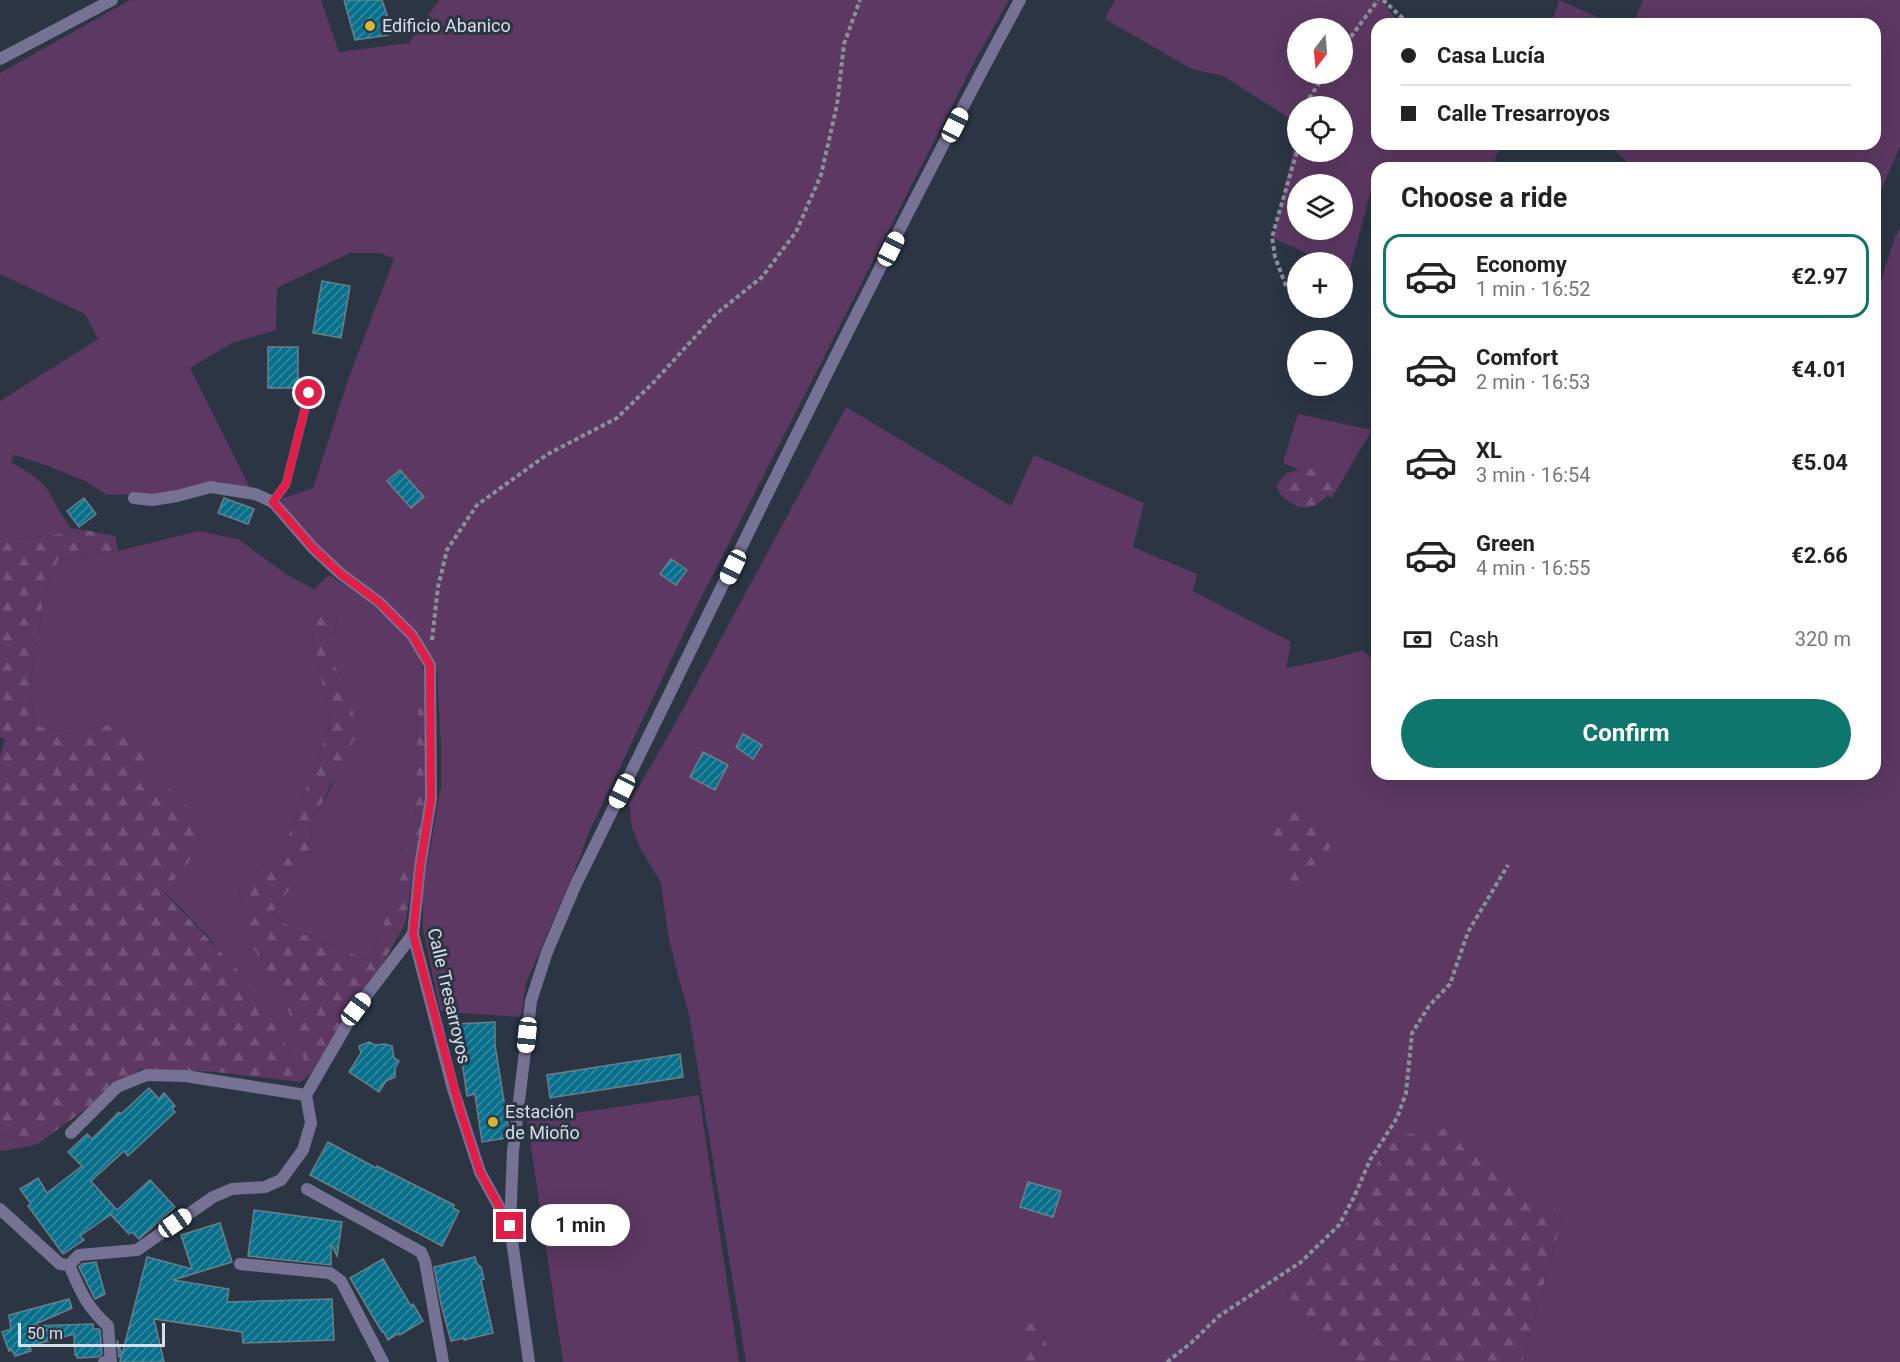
<!DOCTYPE html>
<html lang="en">
<head>
<meta charset="utf-8">
<style>
	:root { --surface:#fff; --page:#f2f2f2; --text:#222; --muted:#767676; --line:#e0e0e0; --accent:#0f766e }
	body { margin:0; font-family:Roboto,sans-serif; background:var(--page); color:var(--text); height:100vh; display:flex; flex-direction:column; font-size:22px; white-space:nowrap }
	* { box-sizing:border-box; margin:0 }
	p { font-size:20px; color:var(--muted) }
	.icon { flex:none; width:33px; height:33px; fill:none; stroke:currentColor; stroke-width:2; stroke-linecap:round; stroke-linejoin:round }
	.map { position:relative; flex:1; overflow:hidden }
	.details { position:absolute; left:1371px; top:162px; width:510px; height:618px; display:flex; flex-direction:column; background:var(--surface); border-radius:18px; box-shadow:0 6px 24px #0002 }
	.details>* { flex:none }
	.guide { position:absolute; left:1371px; top:18px; width:510px; height:132px; border-radius:18px; box-shadow:0 6px 24px #0002; display:grid; align-content:center; height:132px; padding:0 30px; background:var(--surface) }
	.needle { width:39px; rotate:196deg }
	.tools { position:absolute; left:1287px; top:18px; display:grid; gap:12px }
	.tools a { display:grid; place-items:center; width:66px; height:66px; border-radius:50%; background:var(--surface); box-shadow:0 6px 24px #0002; font-size:30px }
	.scale { position:absolute; left:18px; bottom:15px; width:147px; box-sizing:border-box; padding-left:6px; border:3px solid #d9dfe9; border-top:0; font-size:16px; line-height:21px; white-space:nowrap; color:#d9dfe9; -webkit-text-stroke:4px #2b3544; paint-order:stroke }
	.end { position:absolute; width:27px; height:27px; margin:-14px; border:8px solid #e11d48; background:#fff; box-shadow:0 0 0 3px #fff }
	.from { border-radius:50% }
	.bubble { position:absolute; height:42px; border-radius:21px; background:var(--surface); box-shadow:0 6px 24px #0002; font-size:20px; font-weight:700; line-height:42px; text-align:center }
	.car { position:absolute; width:18px; height:36px; margin:-18px -9px; border-radius:8px; box-shadow:0 0 4px 2px #0007; background:linear-gradient(#fff 24%,#345 0 40%,#fff 0 76%,#345 0 86%,#fff 0) }
	.guide b { display:flex; align-items:center; gap:21px; height:57px; font-size:22px }
	.guide b+b { border-top:2px solid var(--line) }
	.guide i { width:15px; height:15px; background:var(--text) }
	ul { padding:0; list-style:none }
	li { display:flex; align-items:center; gap:18px; height:84px; margin:0 12px 9px; padding:0 18px; border:3px solid transparent; border-radius:18px }
	li div { flex:1 }
	li b { display:block; font-size:22px }
	li em { font-style:normal; font-weight:700 }
	li.current { border-color:var(--accent) }
	li>.icon { width:54px; height:54px; stroke-width:1.5 }
	h2 { padding:0 30px; font-size:27px; line-height:72px }
	.pay { display:flex; align-items:center; gap:15px; height:66px; padding:0 30px; font-size:22px }
	.pay p { margin-inline-start:auto }
	.cta { display:flex; gap:12px; margin-top:auto; padding:12px 30px }
	.cta a { flex:1; height:69px; border-radius:36px; background:var(--accent); color:#fff; font-size:24px; font-weight:700; line-height:69px; text-align:center }
	.map>svg:first-child { display:block }
</style>
</head>
<body>
<div class="map">
<svg width="1900" height="1362" viewBox="0 0 1900 1362">
	<defs>
		<pattern id="forest-firs" width="22" height="20" patternUnits="userSpaceOnUse" patternTransform="scale(1.5)"><rect width="22" height="20" fill="#5c3862"/><path d="M5 1l3.5 6h-7zM16 11l3.5 6h-7z" fill="#735478"/></pattern>
		<pattern id="building-hatch" width="6" height="6" patternUnits="userSpaceOnUse" patternTransform="scale(1.5)"><rect width="6" height="6" fill="#09708c"/><path d="M-1 1l2-2M0 6l6-6M5 7l2-2" fill="none" stroke="#388ba2"/></pattern>
	</defs>
	<rect width="100%" height="100%" fill="#2b3544"/>
	<!-- green -->
	<g fill="#5c3862" fill-rule="evenodd">
		<polygon points="130,0 321,0 339,52 409,43 439,0 1009,0 977,57 695,610 590,830 572,877 526,983 521,1017 445,1012 440,1010 423,929 423,889 441,786 441,746 437,672 418,636 325,553 288,513 281,499 313,488 349,377 394,259 380,253 350,253 277,288 276,330 232,343 190,368 251,490 218,481 179,492 157,494 107,495 85,481 48,466 14,455 11,462 31,474 46,487 61,514 71,528 85,530 0,542 0,401 98,339 85,314 0,274 0,73"/>
		<path d="M1115,0H1381L1400,24H1377V144H1502L1491,168H1377V180L1374,179L1349,273L1343,270L1342,262H1326L1273,238L1297,133L1298,152H1342V106H1298L1297,123L1223,76L1192,69L1105,19ZM1298,28H1342V74H1298ZM1298,184H1342V230H1298Z"/>
		<polygon points="1559,0 1614,24 1551,24"/>
		<polygon points="1643,0 1900,0 1900,146 1875,205 1875,168 1634,168 1617,153 1610,144 1875,144 1875,24 1633,24"/>
		<polygon points="1900,228 1900,1362 1522,1362 1563,1216 1391,1137 1342,1230 1286,1293 1337,1362 1054,1362 1041,1331 1022,1358 1021,1362 746,1362 689,1014 678,976 668,935 661,883 640,848 632,827 629,804 677,720 846,407 1011,506 1034,455 1144,503 1133,547 1197,574 1193,591 1291,642 1286,668 1332,659 1363,650 1377,664 1377,774 1875,774 1875,300 1895,237"/>
		<polygon points="1298,414 1372,430 1331,499 1314,476 1283,463"/>
		<path d="M198,531L238,539L286,574L314,589L329,575C362,596 405,625 421,662C426,674 425,691 427,704L418,711L416,808L401,876L370,961L298,932L271,913L309,861L311,825L334,782L348,686L331,660L337,616L312,631L316,658L331,722L288,837L239,891L250,939L287,1007L307,1070L310,1075L300,1082L287,1047L212,941L164,891L150,781L120,722L72,734L35,725L29,690L44,596L58,560L118,551Z"/>
		<polygon points="699,1095 739,1362 563,1362 527,1120"/>
		<polygon points="0,1134 36,1145 0,1151"/>
	</g>
	<!-- forest -->
	<g fill="url(#forest-firs)">
		<path d="M1304,469H1327L1335,487C1324,501 1309,515 1291,503C1283,497 1279,495 1276,485L1287,473Z"/>
		<polygon points="85,530 115,536 118,551 58,560 44,596 29,690 35,725 72,734 120,722 154,759 151,781 182,795 202,846 164,892 252,985 287,1047 300,1082 216,1072 141,1069 36,1145 0,1134 0,756 5,739 0,737 0,542"/>
		<polygon points="320,601 337,616 331,660 348,686 357,734 311,825 309,861 272,914 298,932 370,961 401,876 416,808 418,710 427,704 426,799 405,924 383,963 310,1075 307,1071 287,1007 249,939 239,891 288,837 331,722 316,658 312,631 312,608"/>
		<polygon points="1298,812 1309,816 1311,824 1332,837 1326,865 1309,879 1290,882 1293,867 1269,847 1279,817"/>
		<polygon points="1453,1127 1563,1216 1522,1362 1337,1362 1286,1293 1342,1230 1391,1137"/>
		<polygon points="1025,1318 1041,1331 1054,1362 1021,1362 1019,1336"/>
	</g>
	<!-- building -->
	<g fill="url(#building-hatch)" stroke="#6a8089" stroke-width="1.5">
		<polygon points="344,0 382,0 388,18 389,35 355,40"/>
		<polygon points="322,281 350,286 341,338 313,333"/>
		<rect x="268" y="347" width="30" height="41"/>
		<polygon points="400,470 424,497 411,508 387,481"/>
		<polygon points="84,498 96,514 79,527 67,511"/>
		<polygon points="224,498 254,509 248,524 218,513"/>
		<polygon points="671,559 687,570 676,585 660,574"/>
		<polygon points="743,734 762,745 753,759 736,747"/>
		<polygon points="703,752 728,765 715,790 690,777"/>
		<polygon points="495,1022 495,1045 508,1126 506,1138 482,1142 475,1094 467,1096 461,1054 457,1054 456,1024"/>
		<polygon points="369,1042 375,1045 385,1044 392,1046 394,1058 399,1061 395,1068 395,1077 386,1081 379,1092 349,1072 361,1053 359,1046"/>
		<polygon points="680,1054 683,1077 550,1098 547,1075"/>
		<polygon points="149,1088 159,1099 164,1093 175,1106 172,1109 175,1112 128,1156 124,1151 91,1181 117,1210 150,1180 175,1207 139,1239 132,1232 129,1234 111,1215 113,1213 80,1236 84,1240 63,1254 28,1206 31,1204 20,1189 38,1178 47,1193 82,1166 68,1152 87,1134 92,1139 119,1112 121,1114"/>
		<polygon points="328,1142 376,1168 377,1166 454,1205 453,1208 459,1211 442,1246 310,1175"/>
		<polygon points="1028,1182 1061,1191 1053,1217 1020,1207"/>
		<polygon points="254,1210 342,1222 337,1256 331,1244 331,1265 248,1256"/>
		<polygon points="220,1223 232,1262 173,1280 229,1289 227,1302 332,1299 334,1340 243,1343 242,1332 154,1319 164,1362 120,1362 121,1356 119,1357 117,1340 122,1355 147,1257 192,1269 181,1235"/>
		<polygon points="475,1257 477,1264 481,1267 484,1279 481,1280 493,1333 464,1340 464,1338 451,1341 441,1304 434,1267"/>
		<polygon points="383,1259 411,1306 413,1304 423,1321 400,1335 399,1333 388,1340 383,1331 382,1332 350,1278"/>
		<polygon points="96,1262 105,1294 95,1299 79,1267 82,1264"/>
		<polygon points="69,1299 72,1308 31,1326 93,1324 93,1329 99,1329 100,1330 102,1354 98,1357 77,1358 77,1355 75,1355 74,1334 30,1346 31,1351 15,1356 12,1350 9,1351 2,1332 11,1329 9,1315"/>
	</g>
	<g fill="none" stroke-linecap="round" stroke-linejoin="round">
		<!-- path -->
		<g stroke="#89909d" stroke-width="4" stroke-dasharray="4.5 3" stroke-linecap="butt">
			<polyline points="1383,0 1409,24"/>
			<polyline points="1342,49 1378,0"/>
			<polyline points="1308,106 1310,97 1325,74"/>
			<polyline points="1286,286 1275,257 1272,237 1298,148"/>
			<polyline points="432,640 438,587 447,550 477,505 548,454 617,418 653,383 716,314 762,277 796,232 821,175 837,105 844,44 860,0"/>
			<polyline points="1167,1362 1191,1343 1219,1316 1301,1262 1339,1225 1354,1197 1370,1160 1397,1118 1406,1093 1412,1033 1429,1006 1450,984 1468,932 1508,865"/>
		</g>
		<!-- service -->
		<polyline stroke="#757294" stroke-width="9" points="273,502 286,484 309,393"/>
		<!-- minor -->
		<g stroke="#757294" stroke-width="12">
			<polyline points="134,498 152,500 177,496 211,487 255,494 273,502 313,548 341,574 379,602 412,635 430,665 431,799 420,867 413,934 453,1089 480,1172 509,1225"/>
			<polyline points="71,1133 117,1087 147,1075 185,1076 306,1095"/>
			<polyline points="307,1189 421,1252 425,1261 443,1362"/>
			<polyline points="0,1209 60,1264 69,1265 79,1255 137,1250 213,1197 232,1189 265,1187 281,1180 303,1150 311,1123 306,1095 356,1009 413,934"/>
			<polyline points="240,1264 330,1273 341,1281 383,1362"/>
			<path d="M69,1265C81,1292 86,1306 108,1326L111,1362H104"/>
			<path d="M529,1362L510,1226L513,1151L531,1001L547,952L576,884C722,589 863,290 1020,0"/>
		</g>
		<!-- tertiary -->
		<polyline stroke="#757294" stroke-width="12" points="0,59 112,0"/>
	</g>
	<g fill="none" stroke-linecap="round" stroke-linejoin="round">
		<!-- route -->
		<polyline stroke="#e11d48" stroke-width="8" points="309,393 286,484 273,502 313,548 341,574 379,602 412,635 430,665 431,799 420,867 413,934 460,1110 480,1172 510,1226"/>
	</g>
	<!-- markers -->
	<g fill="#d7b434" stroke="#2b3544" stroke-width="2">
		<circle cx="370" cy="26" r="6"/>
		<circle cx="493" cy="1122" r="6"/>
	</g>
	<g text-anchor="middle" stroke-width="6" stroke-linejoin="round" paint-order="stroke">
		<!-- poi labels -->
		<g font-size="18" fill="#d9dfe9" stroke="#2b3544" text-anchor="start">
			<text x="382" y="32">Edificio Abanico</text>
			<text x="505" y="1118">Estación<tspan x="505" dy="21">de Mioño</tspan></text>
		</g>
		<!-- street labels -->
		<g font-size="18" fill="#d9dfe9" stroke="#2b3544">
			<text transform="translate(449 996) rotate(77)" y="6">Calle Tresarroyos</text>
		</g>
	</g>
</svg>
<div class="tools">
<a><svg class="needle" viewBox="-14 -14 28 28"><path d="M0-13l5 13h-10z" fill="#e53935"/><path d="M0 13l5-13h-10z" fill="#767676"/></svg></a>
<a><svg class="icon" aria-label="locate" viewBox="0 0 24 24"><circle cx="12" cy="12" r="6"/><path d="M12 2v4M12 18v4M2 12h4M18 12h4"/></svg></a>
<a><svg class="icon" aria-label="layers" viewBox="0 0 24 24"><path d="M12 4l9 5-9 5-9-5zM3 14l9 5 9-5"/></svg></a>
<a>+</a>
<a>−</a>
</div>
<div class="scale">50 m</div>
<i class="end from" style="left:309px;top:393px"></i>
<i class="end" style="left:510px;top:1226px"></i>
<div class="bubble" style="left:531px;top:1204px;width:99px">1 min</div>
<i class="car" style="left:955px;top:125px;rotate:27deg"></i>
<i class="car" style="left:891px;top:249px;rotate:27deg"></i>
<i class="car" style="left:733px;top:567px;rotate:206deg"></i>
<i class="car" style="left:622px;top:791px;rotate:206deg"></i>
<i class="car" style="left:356px;top:1009px;rotate:37deg"></i>
<i class="car" style="left:527px;top:1035px;rotate:186deg"></i>
<i class="car" style="left:175px;top:1223px;rotate:55deg"></i>
<div class="guide">
<b><i class="from"></i>Casa Lucía</b>
<b><i></i>Calle Tresarroyos</b>
</div>
<section class="details">
<h2>Choose a ride</h2>
<ul>
<li class="current"><svg class="icon" aria-label="car" viewBox="0 0 24 24"><path d="M5 17H2v-5l4-1 3-4h7l3 4 3 1v5h-3M9 17h6M6 11h13"/><circle cx="7" cy="17" r="2"/><circle cx="17" cy="17" r="2"/></svg><div><b>Economy</b><p>1 min · 16:52</p></div><em>€2.97</em></li>
<li><svg class="icon" aria-label="car" viewBox="0 0 24 24"><path d="M5 17H2v-5l4-1 3-4h7l3 4 3 1v5h-3M9 17h6M6 11h13"/><circle cx="7" cy="17" r="2"/><circle cx="17" cy="17" r="2"/></svg><div><b>Comfort</b><p>2 min · 16:53</p></div><em>€4.01</em></li>
<li><svg class="icon" aria-label="car" viewBox="0 0 24 24"><path d="M5 17H2v-5l4-1 3-4h7l3 4 3 1v5h-3M9 17h6M6 11h13"/><circle cx="7" cy="17" r="2"/><circle cx="17" cy="17" r="2"/></svg><div><b>XL</b><p>3 min · 16:54</p></div><em>€5.04</em></li>
<li><svg class="icon" aria-label="car" viewBox="0 0 24 24"><path d="M5 17H2v-5l4-1 3-4h7l3 4 3 1v5h-3M9 17h6M6 11h13"/><circle cx="7" cy="17" r="2"/><circle cx="17" cy="17" r="2"/></svg><div><b>Green</b><p>4 min · 16:55</p></div><em>€2.66</em></li>
</ul>
<div class="pay"><svg class="icon" aria-label="cash" viewBox="0 0 24 24"><path d="M3 7h18v10H3z"/><circle cx="12" cy="12" r="2"/></svg>Cash<p>320 m</p></div>
<div class="cta"><a>Confirm</a></div>
</section>
</div>
</body>
</html>
